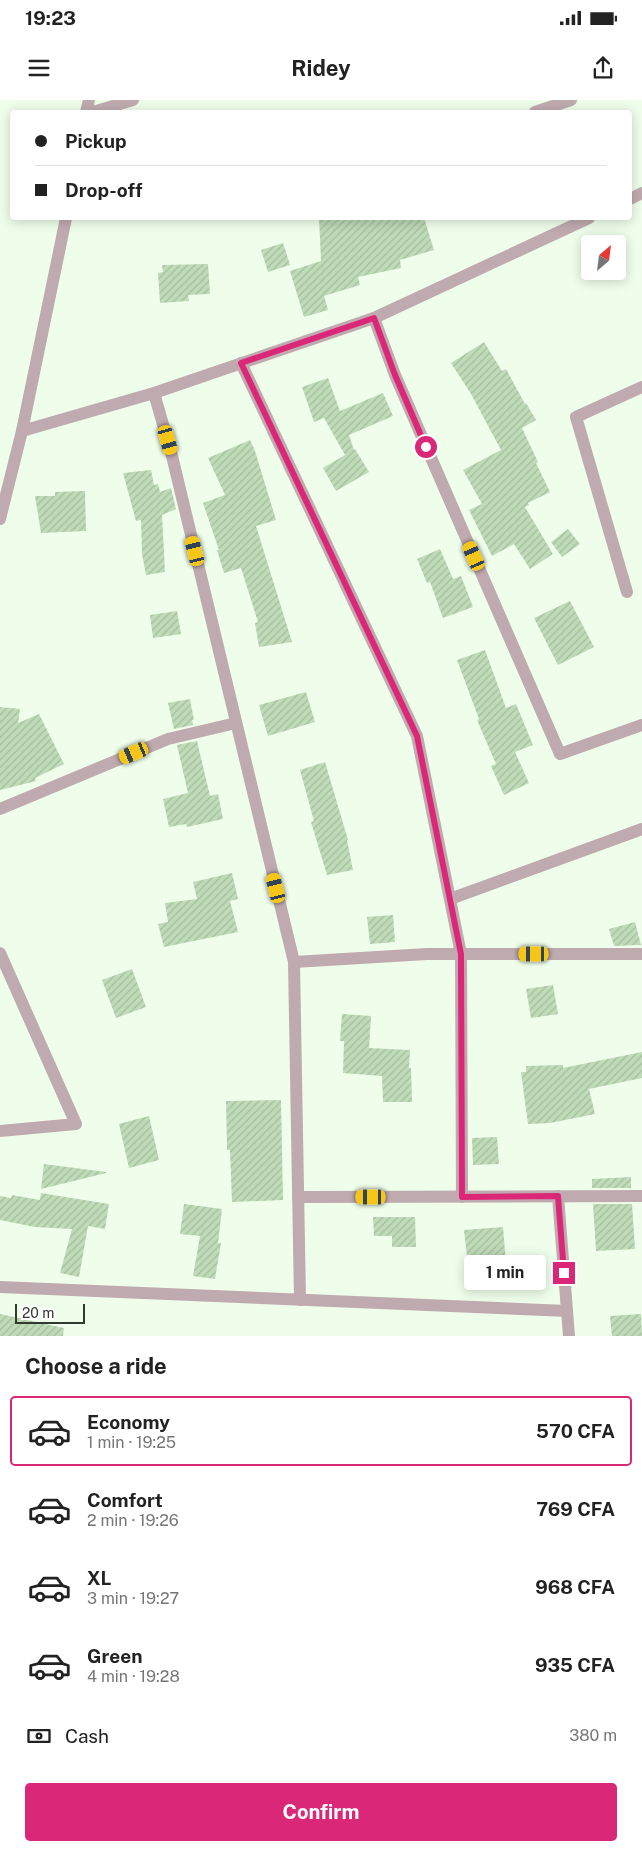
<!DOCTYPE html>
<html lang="en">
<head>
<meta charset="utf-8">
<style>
	:root { --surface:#fff; --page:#f6f6f6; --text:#222; --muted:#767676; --line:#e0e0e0; --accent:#db2777 }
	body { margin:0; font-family:"Public Sans",sans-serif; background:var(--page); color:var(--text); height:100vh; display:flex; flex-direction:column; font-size:19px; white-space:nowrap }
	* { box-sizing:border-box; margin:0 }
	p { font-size:16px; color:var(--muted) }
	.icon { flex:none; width:28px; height:28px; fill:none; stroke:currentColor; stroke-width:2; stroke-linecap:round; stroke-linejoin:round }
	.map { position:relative; height:1236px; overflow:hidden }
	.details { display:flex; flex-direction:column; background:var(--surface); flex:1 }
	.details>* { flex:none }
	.top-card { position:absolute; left:10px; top:10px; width:622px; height:110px; border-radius:5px; box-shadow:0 2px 12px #0003; display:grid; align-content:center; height:110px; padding:0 25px; background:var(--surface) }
	.needle { width:32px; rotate:28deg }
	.fabs { position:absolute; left:581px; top:135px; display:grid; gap:10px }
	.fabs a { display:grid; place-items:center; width:45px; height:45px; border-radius:5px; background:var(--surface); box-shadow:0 2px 12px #0003; font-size:25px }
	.scale { position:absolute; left:15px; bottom:12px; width:70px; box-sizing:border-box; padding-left:5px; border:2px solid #303a2e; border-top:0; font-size:14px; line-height:18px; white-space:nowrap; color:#303a2e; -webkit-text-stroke:4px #fff; paint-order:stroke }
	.end { position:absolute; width:22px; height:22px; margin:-11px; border:6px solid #db2777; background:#fff; box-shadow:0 0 0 2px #fff }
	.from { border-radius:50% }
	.bubble { position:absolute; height:35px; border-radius:5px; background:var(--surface); box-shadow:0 2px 12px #0003; font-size:16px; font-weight:700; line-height:35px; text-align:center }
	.car { position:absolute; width:15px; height:30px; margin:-15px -8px; border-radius:6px; box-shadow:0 0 4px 1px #0007; background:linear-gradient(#f5c518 24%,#345 0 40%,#f5c518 0 76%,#345 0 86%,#f5c518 0) }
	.top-card b { display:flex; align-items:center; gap:18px; height:48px; font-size:19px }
	.top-card b+b { border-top:1px solid var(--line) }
	.top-card i { width:12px; height:12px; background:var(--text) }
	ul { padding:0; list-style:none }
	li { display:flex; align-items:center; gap:15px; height:70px; margin:0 10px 8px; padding:0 15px; border:2px solid transparent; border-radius:5px }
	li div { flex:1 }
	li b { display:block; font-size:19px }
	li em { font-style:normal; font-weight:700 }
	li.current { border-color:var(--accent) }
	li>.icon { width:45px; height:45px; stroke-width:1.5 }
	h2 { padding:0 25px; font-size:22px; line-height:60px }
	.pay { display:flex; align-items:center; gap:12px; height:55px; padding:0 25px; font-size:19px }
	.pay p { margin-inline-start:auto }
	.cta { display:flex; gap:10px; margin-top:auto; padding:10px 25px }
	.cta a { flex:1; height:58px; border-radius:5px; background:var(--accent); color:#fff; font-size:20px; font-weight:700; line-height:58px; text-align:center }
	.status { display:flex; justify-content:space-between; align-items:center; height:35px; padding:0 25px; background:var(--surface); direction:ltr }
	.status svg { height:14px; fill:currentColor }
	header { display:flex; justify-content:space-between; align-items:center; height:65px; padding:0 25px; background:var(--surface); font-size:22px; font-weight:700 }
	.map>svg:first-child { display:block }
</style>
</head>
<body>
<div class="status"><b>19:23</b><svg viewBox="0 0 49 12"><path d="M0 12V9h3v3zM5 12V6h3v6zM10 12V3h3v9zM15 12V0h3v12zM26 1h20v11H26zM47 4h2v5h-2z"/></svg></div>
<header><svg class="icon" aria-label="menu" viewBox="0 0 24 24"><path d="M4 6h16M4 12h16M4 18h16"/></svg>Ridey<svg class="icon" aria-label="share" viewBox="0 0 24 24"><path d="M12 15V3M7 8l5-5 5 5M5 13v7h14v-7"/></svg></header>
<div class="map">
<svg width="642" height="1236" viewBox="0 0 642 1236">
	<defs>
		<pattern id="building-hatch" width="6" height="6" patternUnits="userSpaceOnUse" patternTransform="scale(1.25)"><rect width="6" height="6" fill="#bfdbb8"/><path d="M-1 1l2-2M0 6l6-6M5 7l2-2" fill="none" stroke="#a4bd9e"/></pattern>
	</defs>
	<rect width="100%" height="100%" fill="#effeeb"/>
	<!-- building -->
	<g fill="url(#building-hatch)">
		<polygon points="319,118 424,118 434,150 400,160 401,168 358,177 360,185 324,196 328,210 304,217 290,171 321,161"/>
		<polygon points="283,143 290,165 268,172 261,150"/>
		<polygon points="208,164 210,194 188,195 189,201 160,203 158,173 163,172 162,165"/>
		<polygon points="484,242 502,271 506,269 525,304 526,303 536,320 522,328 538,362 536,363 550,392 528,403 529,405 525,407 553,454 530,469 514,444 492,456 469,410 482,404 463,370 501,350 471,294 451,263"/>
		<polygon points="328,278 340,311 383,293 393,316 349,335 354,350 355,349 369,372 336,391 323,368 345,355 324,318 314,322 302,287"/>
		<polygon points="250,340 255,351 276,420 256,426 292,542 259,547 255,523 258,522 241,468 224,473 217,450 219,450 203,403 225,395 208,358"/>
		<polygon points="151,370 154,385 158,384 160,392 171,388 176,409 162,415 165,472 146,475 142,454 141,420 136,421 123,373"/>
		<polygon points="85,391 86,431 41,433 35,396 55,396 55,392"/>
		<polygon points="568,429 580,444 562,457 551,442"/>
		<polygon points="440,449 453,479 461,476 473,507 443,518 430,482 427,483 417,459"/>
		<polygon points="570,501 594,547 558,565 534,518"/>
		<polygon points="177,511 181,534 153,538 150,515"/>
		<polygon points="485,550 506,608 516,604 533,645 515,652 529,683 504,695 491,666 496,664 477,620 479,619 457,560"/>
		<polygon points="306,592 315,622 268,636 259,605"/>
		<polygon points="190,599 194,620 192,620 193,625 174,629 168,603"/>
		<polygon points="0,607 20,609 18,623 39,614 64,664 35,678 36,681 0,690"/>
		<polygon points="197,641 210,696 218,694 223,719 187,727 186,724 169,727 163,699 188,693 177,645"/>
		<polygon points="325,662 348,740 347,740 353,770 327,775 311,722 314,721 300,670"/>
		<polygon points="232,773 238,799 230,801 238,832 164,847 158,824 168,822 165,803 197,799 193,782"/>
		<polygon points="393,815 395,842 370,844 367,817"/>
		<polygon points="635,822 641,845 614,846 609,829"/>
		<polygon points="132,869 146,907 116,918 102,880"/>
		<polygon points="553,885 558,914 531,918 526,889"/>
		<polygon points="342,914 371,916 369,948 410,950 409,968 411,968 412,1002 383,1002 382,976 343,973 344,941 340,941"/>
		<polygon points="642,952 642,978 589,989 595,1014 550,1023 528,1024 521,972 526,972 526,966 563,965 563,968"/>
		<polygon points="281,1000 283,1100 232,1102 230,1050 227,1050 226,1001"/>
		<polygon points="149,1016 159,1060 129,1068 119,1024"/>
		<polygon points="497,1037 499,1064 473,1065 472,1038"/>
		<polygon points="44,1064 106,1072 106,1073 41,1089"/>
		<polygon points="631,1077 631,1088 592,1088 592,1079"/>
		<polygon points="41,1093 109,1104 105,1129 88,1126 79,1177 60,1173 72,1129 35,1127 0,1120 0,1096 11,1098 12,1095 40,1100"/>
		<polygon points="184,1104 222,1109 218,1143 221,1143 215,1179 193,1176 200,1136 180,1134"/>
		<polygon points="593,1104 632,1104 635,1149 596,1151"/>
		<polygon points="373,1117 415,1117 416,1147 392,1147 392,1136 374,1136"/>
		<polygon points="503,1127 506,1163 468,1166 464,1130"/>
		<polygon points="0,1214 64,1228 63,1236 0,1236"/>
		<polygon points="641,1214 642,1236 612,1236 610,1216"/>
	</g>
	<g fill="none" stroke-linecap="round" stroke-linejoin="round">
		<!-- street -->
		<g stroke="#bfaaaf" stroke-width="12">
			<polyline points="86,12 89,0"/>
			<polyline points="93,12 133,0"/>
			<polyline points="535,12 571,0"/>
			<polyline points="630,99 642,93"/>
			<polyline points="374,218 395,275 560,654 642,625"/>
			<polyline points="241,263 417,636 461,854 462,1097"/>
			<polyline points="154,293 172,356 294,862 300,1200"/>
			<polyline points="22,331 154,293 374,218 589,118"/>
			<polyline points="0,419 22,331 66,118"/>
			<polyline points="627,492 576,317 642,287"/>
			<polyline points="0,709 168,639 236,623"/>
			<polyline points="450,799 642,729"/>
			<polyline points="0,853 76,1024 0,1031"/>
			<polyline points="294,862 427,854 642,854"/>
			<polyline points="558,1096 569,1236"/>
			<polyline points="298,1097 642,1096"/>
			<polyline points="0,1187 567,1211"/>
		</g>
	</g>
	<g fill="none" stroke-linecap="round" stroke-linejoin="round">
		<!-- route -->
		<polyline stroke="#db2777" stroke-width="6" points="426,347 395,275 374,218 241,263 417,636 461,854 462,1097 558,1096 564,1173"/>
	</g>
</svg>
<div class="fabs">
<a><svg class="needle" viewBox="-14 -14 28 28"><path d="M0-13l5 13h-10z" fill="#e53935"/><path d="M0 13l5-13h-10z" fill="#767676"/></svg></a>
</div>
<div class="scale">20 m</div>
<i class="end from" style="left:426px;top:347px"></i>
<i class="end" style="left:564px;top:1173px"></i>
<div class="bubble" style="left:464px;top:1155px;width:82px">1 min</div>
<i class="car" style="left:168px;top:340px;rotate:164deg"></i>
<i class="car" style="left:195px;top:451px;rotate:346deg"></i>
<i class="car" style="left:474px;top:456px;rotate:336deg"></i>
<i class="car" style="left:134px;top:653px;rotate:247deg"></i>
<i class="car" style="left:276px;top:788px;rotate:346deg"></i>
<i class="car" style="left:534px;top:854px;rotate:270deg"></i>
<i class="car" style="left:371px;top:1097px;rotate:270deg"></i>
<div class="top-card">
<b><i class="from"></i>Pickup</b>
<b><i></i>Drop-off</b>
</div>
</div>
<section class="details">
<h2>Choose a ride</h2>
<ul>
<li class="current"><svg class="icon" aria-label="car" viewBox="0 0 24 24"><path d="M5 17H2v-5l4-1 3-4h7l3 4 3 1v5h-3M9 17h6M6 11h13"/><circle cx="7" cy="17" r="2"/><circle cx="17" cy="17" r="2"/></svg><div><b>Economy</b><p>1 min · 19:25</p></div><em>570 CFA</em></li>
<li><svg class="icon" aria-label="car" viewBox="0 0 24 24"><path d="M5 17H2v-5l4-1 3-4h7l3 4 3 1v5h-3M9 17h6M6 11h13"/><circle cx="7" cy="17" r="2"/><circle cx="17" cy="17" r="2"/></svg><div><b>Comfort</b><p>2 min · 19:26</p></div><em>769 CFA</em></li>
<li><svg class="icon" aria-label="car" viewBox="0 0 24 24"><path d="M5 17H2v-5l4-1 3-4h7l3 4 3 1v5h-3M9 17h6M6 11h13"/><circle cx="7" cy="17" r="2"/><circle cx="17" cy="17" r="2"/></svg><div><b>XL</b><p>3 min · 19:27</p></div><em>968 CFA</em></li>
<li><svg class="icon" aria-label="car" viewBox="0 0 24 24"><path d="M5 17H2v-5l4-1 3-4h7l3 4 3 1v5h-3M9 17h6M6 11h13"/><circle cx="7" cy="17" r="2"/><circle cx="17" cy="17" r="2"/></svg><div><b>Green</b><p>4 min · 19:28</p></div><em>935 CFA</em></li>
</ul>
<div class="pay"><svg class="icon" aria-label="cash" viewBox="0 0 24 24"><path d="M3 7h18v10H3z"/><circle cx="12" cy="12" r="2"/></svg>Cash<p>380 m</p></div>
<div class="cta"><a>Confirm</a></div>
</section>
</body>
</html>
